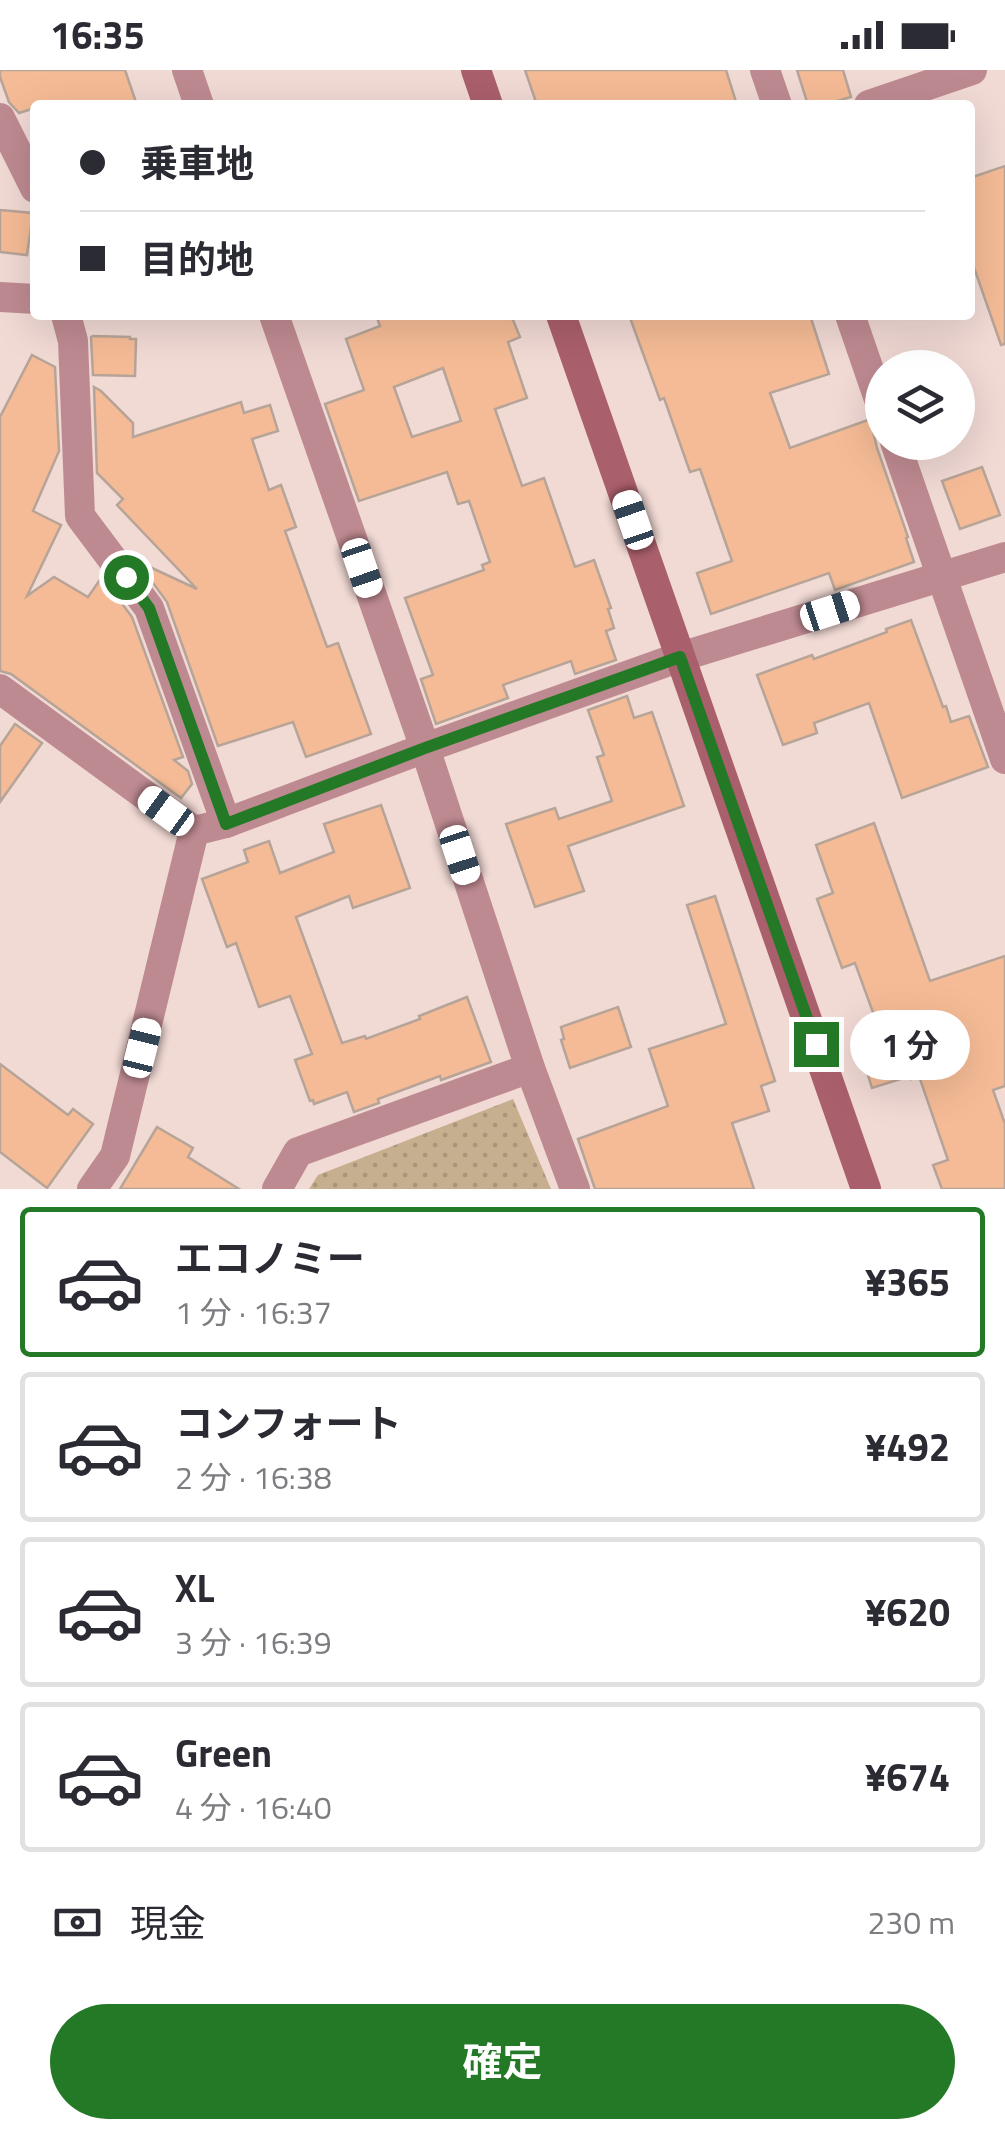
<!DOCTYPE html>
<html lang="ja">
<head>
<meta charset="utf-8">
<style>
	:root { --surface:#fff; --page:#f7f7f7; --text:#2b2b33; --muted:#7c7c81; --line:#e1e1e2; --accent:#247926 }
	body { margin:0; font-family:"Titillium Web","Noto Sans JP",sans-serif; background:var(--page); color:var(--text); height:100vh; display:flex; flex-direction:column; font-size:38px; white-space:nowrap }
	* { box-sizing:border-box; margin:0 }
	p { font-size:32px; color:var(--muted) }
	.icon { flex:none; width:55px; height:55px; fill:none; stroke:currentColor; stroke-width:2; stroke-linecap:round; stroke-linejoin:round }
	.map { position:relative; height:1119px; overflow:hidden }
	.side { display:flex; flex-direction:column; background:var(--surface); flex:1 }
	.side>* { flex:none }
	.hud { position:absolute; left:30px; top:30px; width:945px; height:220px; border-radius:10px; box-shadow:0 10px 40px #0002; display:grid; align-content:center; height:220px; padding:0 50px; background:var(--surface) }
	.buttons { position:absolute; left:865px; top:280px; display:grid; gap:20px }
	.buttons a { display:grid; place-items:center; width:110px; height:110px; border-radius:50%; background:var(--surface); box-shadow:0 10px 40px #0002; font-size:50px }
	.end { position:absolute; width:45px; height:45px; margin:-22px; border:12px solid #247926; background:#fff; box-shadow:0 0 0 5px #fff }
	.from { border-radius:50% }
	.bubble { position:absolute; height:70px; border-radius:35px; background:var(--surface); box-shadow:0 10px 40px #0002; font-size:32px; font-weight:700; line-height:70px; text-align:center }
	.car { position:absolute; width:30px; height:60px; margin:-30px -15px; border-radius:12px; box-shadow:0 0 8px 2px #0007; background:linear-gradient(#fff 24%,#345 0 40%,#fff 0 76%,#345 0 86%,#fff 0) }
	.hud b { display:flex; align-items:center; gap:35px; height:95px; font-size:38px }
	.hud b+b { border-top:2px solid var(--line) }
	.hud i { width:25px; height:25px; background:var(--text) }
	ul { padding:18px 0 0; list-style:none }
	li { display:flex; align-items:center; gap:30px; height:150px; margin:0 20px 15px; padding:0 30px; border:5px solid var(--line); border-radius:10px }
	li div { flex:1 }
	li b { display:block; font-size:38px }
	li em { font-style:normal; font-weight:700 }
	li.active { border-color:var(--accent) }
	li>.icon { width:90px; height:90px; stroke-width:1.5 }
	.pay { display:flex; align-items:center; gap:25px; height:110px; padding:0 50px; font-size:38px }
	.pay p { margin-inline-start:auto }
	.button { display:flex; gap:20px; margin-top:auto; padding:20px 50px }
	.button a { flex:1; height:115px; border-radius:60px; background:var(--accent); color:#fff; font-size:40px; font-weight:700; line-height:115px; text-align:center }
	.status { display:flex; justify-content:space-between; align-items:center; height:70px; padding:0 50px; background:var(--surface); direction:ltr }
	.status svg { height:28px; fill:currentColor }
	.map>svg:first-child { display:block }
</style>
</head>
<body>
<div class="status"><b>16:35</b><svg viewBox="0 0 49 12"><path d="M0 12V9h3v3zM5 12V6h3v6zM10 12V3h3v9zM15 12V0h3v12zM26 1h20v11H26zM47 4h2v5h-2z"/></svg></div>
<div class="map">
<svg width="1005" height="1119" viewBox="0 0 1005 1119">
	<defs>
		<pattern id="grass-dots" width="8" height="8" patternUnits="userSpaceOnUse" patternTransform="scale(2.5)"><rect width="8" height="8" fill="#c6af8f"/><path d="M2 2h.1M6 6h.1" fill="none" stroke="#a9957a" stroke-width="1.8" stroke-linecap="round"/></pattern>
	</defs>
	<rect width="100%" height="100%" fill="#f1d9d4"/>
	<!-- grass -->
	<polygon fill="url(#grass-dots)" points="513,1029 551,1119 309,1119 318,1105"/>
	<!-- building -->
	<g fill="#f5bb96" stroke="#b7a498" stroke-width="2.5" fill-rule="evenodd">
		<polygon points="0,0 125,0 137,35 35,35 35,38 19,43 9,32 0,7"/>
		<polygon points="525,0 726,0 737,35 537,35"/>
		<polygon points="797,0 843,0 851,27 824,35 808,35"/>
		<polygon points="1005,96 1005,274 1001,275 970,186 970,108"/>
		<polygon points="0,140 33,143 27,185 0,182"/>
		<path d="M376,245H511L520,267L508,272L527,328L495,339L522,416L544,408L575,497L594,490L611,538L608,539L614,558L606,561L616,590L575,604L571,591L503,615L508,628L436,654L421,609L433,605L405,528L484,500L482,495L490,492L469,431L458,434L447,402L359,431L325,334L364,320L346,269L380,256ZM443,298L461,351L412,367L394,317Z"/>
		<polygon points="629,245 810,245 829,304 770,323 790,378 868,350 871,353 877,378 908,467 906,468 914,492 835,520 829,503 711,544 697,503 732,491 700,399 690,402 664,328 660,330"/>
		<polygon points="93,266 130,267 130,269 136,269 135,306 93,305 91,267"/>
		<polygon points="32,285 55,297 59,381 33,441 61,455 27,526 54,507 88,527 102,507 132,547 183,687 174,690 188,701 192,714 181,728 11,604 0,601 0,347"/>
		<polygon points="94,317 101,321 133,353 133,367 241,332 244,343 270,335 278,361 252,369 269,420 281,415 296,457 285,461 327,577 338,573 371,664 306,687 293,652 218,676 167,532 137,491 197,519 117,435 123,429 97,403"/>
		<polygon points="982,397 1000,445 960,459 942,411"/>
		<polygon points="911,550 943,637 946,636 951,652 969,646 988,697 902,728 869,633 814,653 817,663 783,675 757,605 812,585 814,589 887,562 886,559"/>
		<polygon points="627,626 634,648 652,642 684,736 568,776 584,821 535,837 506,754 555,738 559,749 612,731 597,687 604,685 588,640"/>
		<polygon points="15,654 42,673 0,732 0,676"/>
		<polygon points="381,735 410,818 353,838 349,826 296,847 342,973 365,966 366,969 420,949 419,946 467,927 491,992 441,1010 440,1006 378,1029 379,1033 354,1042 347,1022 314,1034 313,1030 310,1031 295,990 312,984 290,926 259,937 236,873 227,877 202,809 248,792 244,780 269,771 280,803 334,782 324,754"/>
		<polygon points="874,753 930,911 1005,886 1005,1016 993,1020 1005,1054 1005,1119 942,1119 933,1095 948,1090 919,1006 911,1009 910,1006 872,1018 862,986 886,978 855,893 842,898 817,829 833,823 816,775"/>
		<polygon points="715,826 775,1011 761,1016 769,1041 732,1053 754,1119 595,1119 578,1069 668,1036 649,979 726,954 687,835"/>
		<polygon points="618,937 631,977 570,998 561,970 564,969 561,957"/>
		<polygon points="0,994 68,1045 73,1039 93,1054 47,1118 0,1082"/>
		<polygon points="157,1057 193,1078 188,1087 239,1119 120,1119"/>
	</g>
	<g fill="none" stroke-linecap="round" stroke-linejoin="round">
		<!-- street -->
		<g stroke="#be8a91" stroke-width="30">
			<polyline points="187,0 199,35"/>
			<polyline points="765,0 777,35"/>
			<polyline points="869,35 972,0"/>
			<polyline points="0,48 35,118"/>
			<polyline points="0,227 35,229"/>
			<polyline points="66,245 73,271 80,446 149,538 226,753"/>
			<polyline points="274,245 425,678 530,998 575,1119"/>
			<polyline points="850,245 882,338"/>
			<polyline points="895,372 1005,689"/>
			<polyline points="0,619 194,761"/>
			<polyline points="92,1119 115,1086 194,761 226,753 425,678 680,587 1005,487"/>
			<polyline points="277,1119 298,1082 530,998"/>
		</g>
		<!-- secondary -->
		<g stroke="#aa5f6c" stroke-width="30">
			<polyline points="476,0 488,35"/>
			<polyline points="561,245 866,1119"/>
		</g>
	</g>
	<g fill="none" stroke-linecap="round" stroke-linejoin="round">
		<!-- route -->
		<polyline stroke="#247926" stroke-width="12" points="126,507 149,538 226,754 425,678 680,587 816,974"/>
	</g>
</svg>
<div class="buttons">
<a><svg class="icon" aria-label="layers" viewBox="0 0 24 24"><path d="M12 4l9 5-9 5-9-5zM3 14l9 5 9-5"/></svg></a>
</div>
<i class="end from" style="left:126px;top:507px"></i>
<i class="end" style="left:816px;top:974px"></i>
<div class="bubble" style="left:850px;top:940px;width:120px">1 分</div>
<i class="car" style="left:633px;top:450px;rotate:341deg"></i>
<i class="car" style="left:362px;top:498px;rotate:161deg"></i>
<i class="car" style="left:830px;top:541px;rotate:72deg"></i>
<i class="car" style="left:166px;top:741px;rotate:306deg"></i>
<i class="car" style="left:460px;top:785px;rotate:162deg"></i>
<i class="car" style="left:142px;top:978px;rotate:14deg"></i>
<div class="hud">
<b><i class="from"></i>乗車地</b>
<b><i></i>目的地</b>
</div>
</div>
<section class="side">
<ul>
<li class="active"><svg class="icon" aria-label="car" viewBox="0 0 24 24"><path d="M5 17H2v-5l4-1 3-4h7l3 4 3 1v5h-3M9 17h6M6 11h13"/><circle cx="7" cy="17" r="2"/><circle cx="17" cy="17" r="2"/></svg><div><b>エコノミー</b><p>1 分 · 16:37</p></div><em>¥365</em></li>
<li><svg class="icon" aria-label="car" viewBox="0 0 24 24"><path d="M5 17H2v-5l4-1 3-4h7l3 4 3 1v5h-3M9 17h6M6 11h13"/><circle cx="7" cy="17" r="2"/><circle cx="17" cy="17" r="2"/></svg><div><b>コンフォート</b><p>2 分 · 16:38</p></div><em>¥492</em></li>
<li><svg class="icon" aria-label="car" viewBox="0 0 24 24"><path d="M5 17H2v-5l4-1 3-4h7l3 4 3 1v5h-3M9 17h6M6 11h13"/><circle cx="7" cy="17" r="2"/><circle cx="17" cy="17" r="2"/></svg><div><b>XL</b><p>3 分 · 16:39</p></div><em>¥620</em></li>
<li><svg class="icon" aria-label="car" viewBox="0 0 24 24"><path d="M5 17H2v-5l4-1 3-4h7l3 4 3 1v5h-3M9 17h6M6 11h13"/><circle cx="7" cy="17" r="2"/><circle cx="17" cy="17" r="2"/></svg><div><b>Green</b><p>4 分 · 16:40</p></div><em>¥674</em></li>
</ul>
<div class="pay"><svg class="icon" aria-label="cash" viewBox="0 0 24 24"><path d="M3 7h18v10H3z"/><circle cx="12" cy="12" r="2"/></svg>現金<p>230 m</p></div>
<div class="button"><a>確定</a></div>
</section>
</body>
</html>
